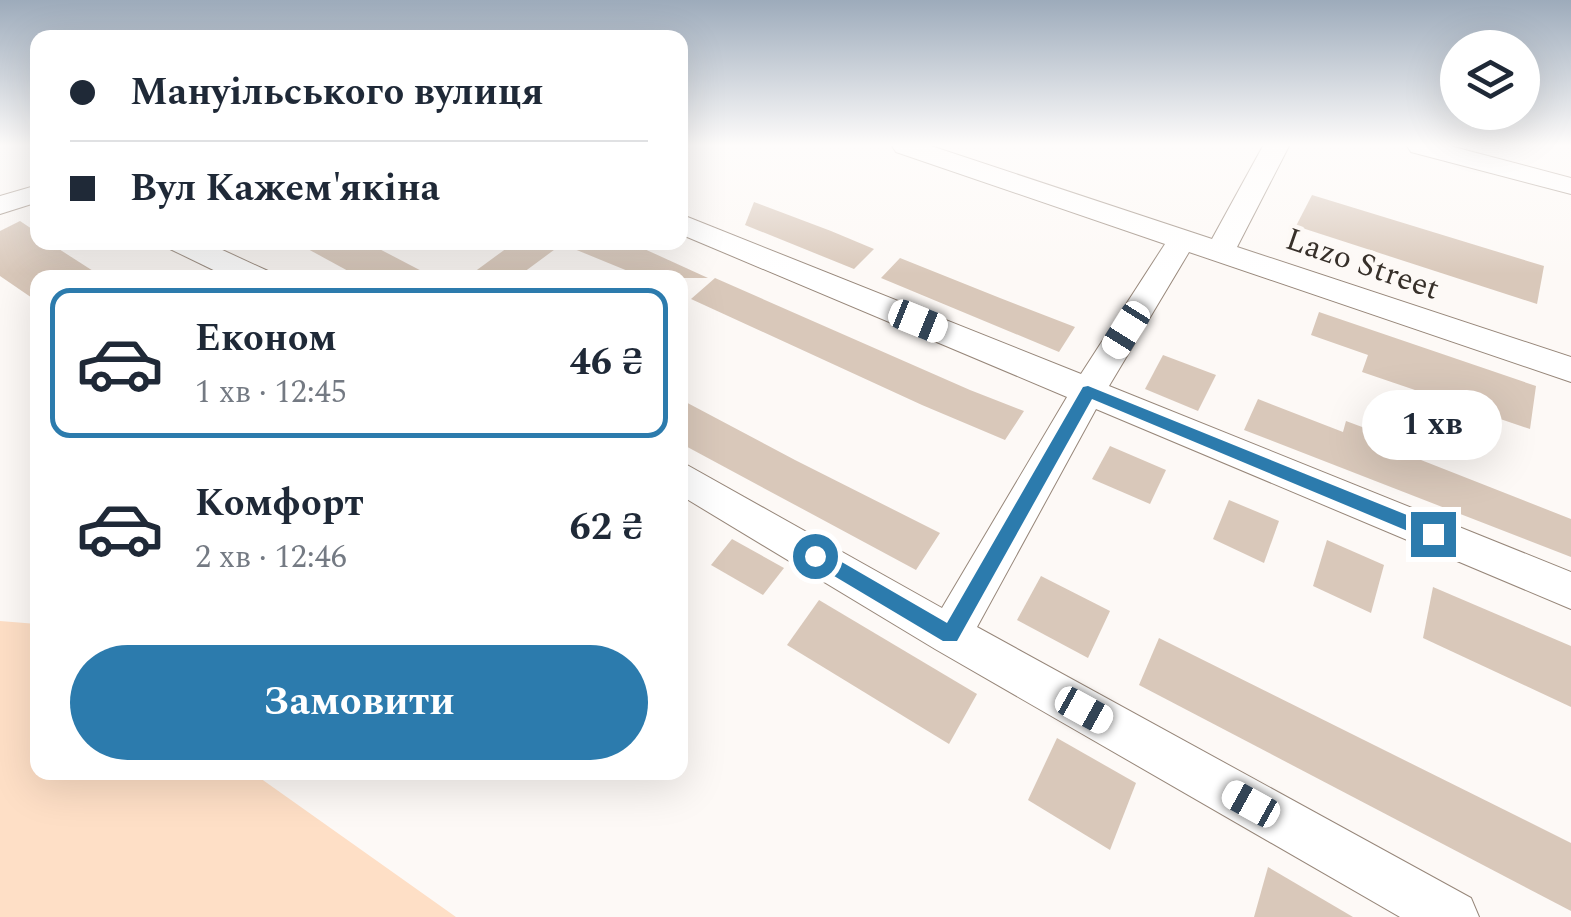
<!DOCTYPE html>
<html lang="uk">
<head>
<meta charset="utf-8">
<style>
	:root { --surface:#fff; --page:#f2f2f3; --text:#1f2937; --muted:#747a83; --line:#e0e1e3; --accent:#2c7bad }
	body { margin:0; font-family:Spectral,serif; background:var(--page); color:var(--text); height:100vh; display:flex; flex-direction:column; font-size:38px; white-space:nowrap }
	* { box-sizing:border-box; margin:0 }
	p { font-size:32px; color:var(--muted) }
	.icon { flex:none; width:55px; height:55px; fill:none; stroke:currentColor; stroke-width:2; stroke-linecap:round; stroke-linejoin:round }
	.map { position:relative; flex:1; overflow:hidden }
	.side { position:absolute; left:30px; top:270px; width:658px; height:510px; display:flex; flex-direction:column; background:var(--surface); border-radius:20px; box-shadow:0 10px 40px #0002 }
	.side>* { flex:none }
	.guide { position:absolute; left:30px; top:30px; width:658px; height:220px; border-radius:20px; box-shadow:0 10px 40px #0002; display:grid; align-content:center; height:220px; padding:0 40px; background:var(--surface) }
	.tools { position:absolute; left:1440px; top:30px; display:grid; gap:20px }
	.tools a { display:grid; place-items:center; width:100px; height:100px; border-radius:50%; background:var(--surface); box-shadow:0 10px 40px #0002; font-size:50px }
	.end { position:absolute; width:45px; height:45px; margin:-22px; border:12px solid #2c7bad; background:#fff; box-shadow:0 0 0 5px #fff }
	.from { border-radius:50% }
	.bubble { position:absolute; height:70px; border-radius:35px; background:var(--surface); box-shadow:0 10px 40px #0002; font-size:32px; font-weight:700; line-height:70px; text-align:center }
	.car { position:absolute; width:30px; height:60px; margin:-30px -15px; border-radius:12px; box-shadow:0 0 8px 2px #0007; background:linear-gradient(#fff 24%,#345 0 40%,#fff 0 76%,#345 0 86%,#fff 0) }
	.guide b { display:flex; align-items:center; gap:35px; height:95px; font-size:38px }
	.guide b+b { border-top:2px solid var(--line) }
	.guide i { width:25px; height:25px; background:var(--text) }
	ul { padding:18px 0 0; list-style:none }
	li { display:flex; align-items:center; gap:30px; height:150px; margin:0 20px 15px; padding:0 20px; border:5px solid transparent; border-radius:20px }
	li div { flex:1 }
	li b { display:block; font-size:38px }
	li em { font-style:normal; font-weight:700 }
	li.selected { border-color:var(--accent) }
	li>.icon { width:90px; height:90px; stroke-width:1.5 }
	.primary-button { display:flex; gap:20px; margin-top:auto; padding:20px 40px }
	.primary-button a { flex:1; height:115px; border-radius:60px; background:var(--accent); color:#fff; font-size:40px; font-weight:700; line-height:115px; text-align:center }
	.map>svg:first-child { display:block }
</style>
</head>
<body>
<div class="map">
<svg width="1571" height="917" viewBox="0 0 1571 917">
	<rect width="100%" height="100%" fill="#fdf9f6"/>
	<!-- green -->
	<polygon fill="#fedfc6" points="0,621 37,624 38,772 253,773 456,917 0,917"/>
	<!-- building -->
	<g fill="#d9c8ba">
		<polygon points="1312,195 1544,266 1537,304 1296,226"/>
		<polygon points="754,202 831,231 874,249 854,269 745,225"/>
		<polygon points="20,221 38,233 38,242 48,242 104,278 38,278 38,302 0,276 0,231"/>
		<polygon points="295,242 366,242 435,278 361,278"/>
		<polygon points="515,242 629,242 708,278 645,278 562,244 516,278 466,278"/>
		<polygon points="900,258 1000,298 1075,327 1059,352 881,278"/>
		<polygon points="715,278 970,390 1024,411 1005,440 922,405 691,299"/>
		<polygon points="1319,312 1536,386 1530,429 1362,372 1368,355 1311,335"/>
		<polygon points="1163,355 1216,375 1198,411 1145,389"/>
		<polygon points="680,399 795,460 940,533 916,570 680,443"/>
		<polygon points="1258,399 1343,432 1346,421 1424,450 1421,460 1571,519 1571,557 1244,430"/>
		<polygon points="1110,446 1166,470 1150,504 1092,479"/>
		<polygon points="1229,500 1279,521 1264,563 1213,539"/>
		<polygon points="732,539 784,568 763,595 711,565"/>
		<polygon points="1327,540 1384,565 1371,613 1313,586"/>
		<polygon points="1041,576 1110,611 1088,658 1017,620"/>
		<polygon points="1433,587 1571,646 1571,707 1423,638"/>
		<polygon points="819,600 977,694 949,744 787,645"/>
		<polygon points="1159,638 1571,843 1571,911 1139,685"/>
		<polygon points="1057,738 1136,783 1110,850 1028,800"/>
		<polygon points="1268,867 1353,917 1254,917"/>
	</g>
	<g fill="none" stroke-linecap="round" stroke-linejoin="round">
		<!-- minor casing -->
		<g stroke="#97877a" stroke-width="2">
			<g id="minor">
				<polygon points="892,146 931,146 1212,239 1263,146 1289,146 1237,247 1571,357 1571,382 1189,252 1109,386 1571,572 1571,609 1096,409 977,627 1471,898 1479,917 1400,917 935,649 680,495 680,461 942,608 1067,397 680,234 680,214 1081,374 1165,244 896,152"/>
				<polygon points="1407,146 1450,146 1571,178 1571,194 1411,152"/>
				<polygon points="38,185 38,202 0,214 0,196"/>
				<polygon points="164,242 205,242 268,271 272,278 230,278 168,248"/>
			</g>
		</g>
		<!-- minor -->
		<use href="#minor" fill="#fff" fill-rule="evenodd"/>
	</g>
	<!-- sky -->
	<linearGradient id="sky" x2="0" y2="1"><stop stop-color="#9dabbb"/><stop offset="0.53" stop-color="#fefcfb"/><stop offset="1" stop-color="#fefcfb" stop-opacity="0"/></linearGradient>
	<rect width="1571" height="274" fill="url(#sky)"/>
	<!-- route -->
	<polygon fill="#2c7bad" points="1088,386 1439,528 1442,534 1439,539 1427,539 1092,399 957,641 943,641 809,561 809,550 821,550 947,623 1083,387"/>
	<g text-anchor="middle" stroke-width="9" stroke-linejoin="round" paint-order="stroke">
		<!-- street labels -->
		<g font-size="32" fill="#37302a" stroke="#fdf9f6">
			<text transform="translate(1363 263) rotate(19)" y="11">Lazo Street</text>
		</g>
	</g>
</svg>
<div class="tools">
<a><svg class="icon" aria-label="layers" viewBox="0 0 24 24"><path d="M12 4l9 5-9 5-9-5zM3 14l9 5 9-5"/></svg></a>
</div>
<i class="end from" style="left:815px;top:556px"></i>
<i class="end" style="left:1433px;top:534px"></i>
<div class="bubble" style="left:1362px;top:390px;width:140px">1 хв</div>
<i class="car" style="left:918px;top:321px;rotate:112deg"></i>
<i class="car" style="left:1126px;top:330px;rotate:212deg"></i>
<i class="car" style="left:1084px;top:710px;rotate:119deg"></i>
<i class="car" style="left:1251px;top:804px;rotate:299deg"></i>
<div class="guide">
<b><i class="from"></i>Мануільського вулиця</b>
<b><i></i>Вул Кажем'якіна</b>
</div>
<section class="side">
<ul>
<li class="selected"><svg class="icon" aria-label="car" viewBox="0 0 24 24"><path d="M5 17H2v-5l4-1 3-4h7l3 4 3 1v5h-3M9 17h6M6 11h13"/><circle cx="7" cy="17" r="2"/><circle cx="17" cy="17" r="2"/></svg><div><b>Економ</b><p>1 хв · 12:45</p></div><em>46 ₴</em></li>
<li><svg class="icon" aria-label="car" viewBox="0 0 24 24"><path d="M5 17H2v-5l4-1 3-4h7l3 4 3 1v5h-3M9 17h6M6 11h13"/><circle cx="7" cy="17" r="2"/><circle cx="17" cy="17" r="2"/></svg><div><b>Комфорт</b><p>2 хв · 12:46</p></div><em>62 ₴</em></li>
</ul>
<div class="primary-button"><a>Замовити</a></div>
</section>
</div>
</body>
</html>
